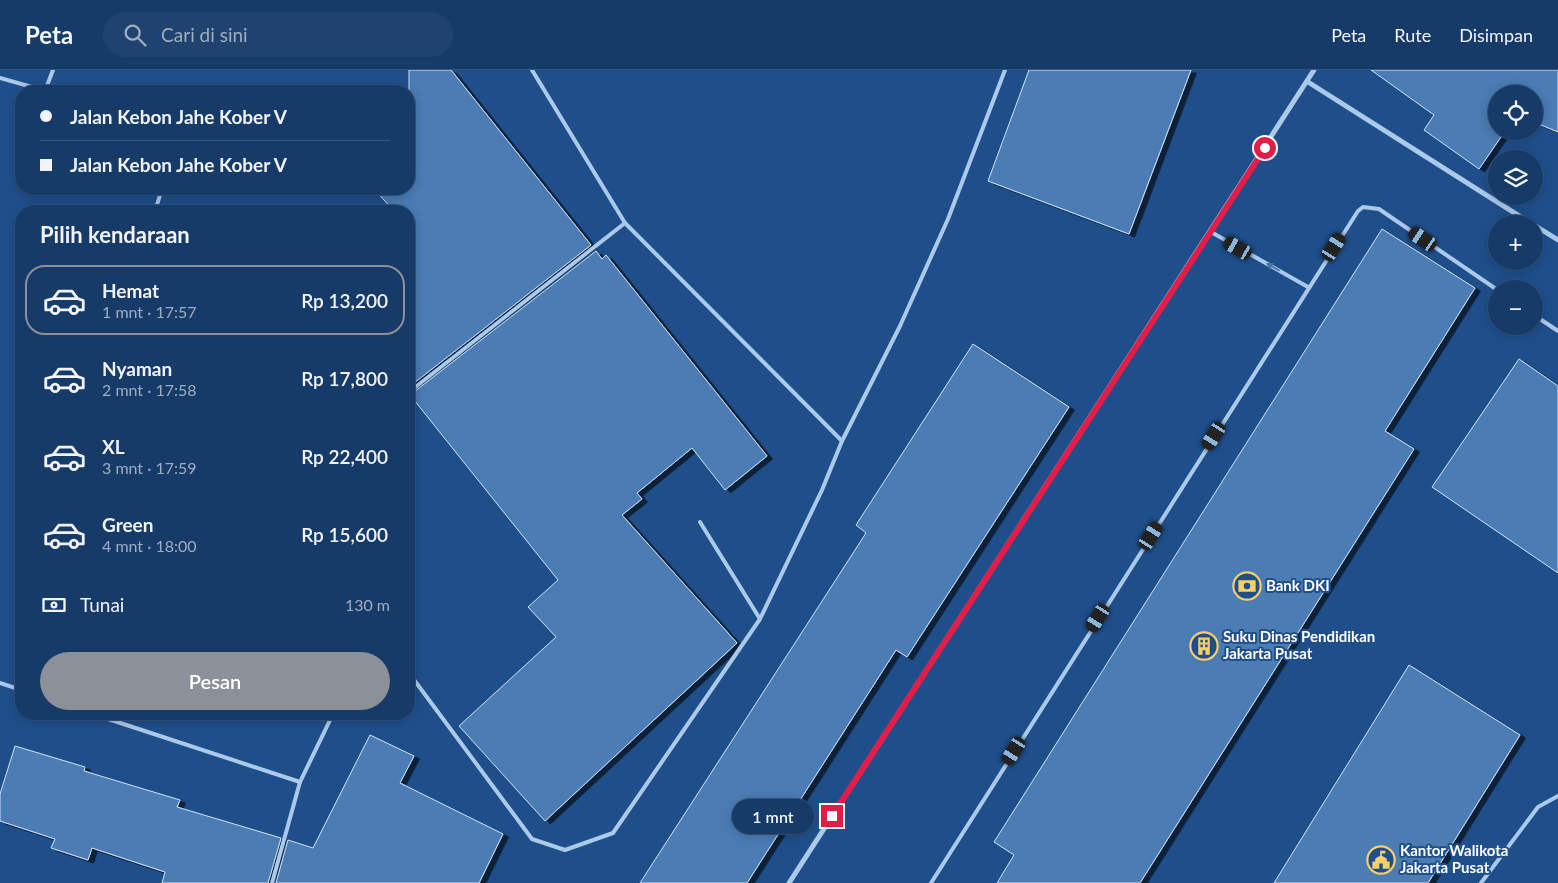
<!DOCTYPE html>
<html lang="id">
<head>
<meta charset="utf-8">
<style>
	:root { --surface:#173b68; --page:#20426e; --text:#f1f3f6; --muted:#9eadc0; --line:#36557c; --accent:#8c9099 }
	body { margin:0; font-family:Lato,sans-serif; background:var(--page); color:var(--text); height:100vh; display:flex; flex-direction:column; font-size:19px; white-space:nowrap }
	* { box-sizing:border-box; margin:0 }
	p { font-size:16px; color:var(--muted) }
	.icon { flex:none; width:28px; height:28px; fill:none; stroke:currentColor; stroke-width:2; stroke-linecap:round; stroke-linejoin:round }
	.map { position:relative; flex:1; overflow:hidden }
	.sheet { position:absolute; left:15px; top:135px; width:400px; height:515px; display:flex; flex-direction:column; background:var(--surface); border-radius:20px; box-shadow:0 2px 12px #0003,0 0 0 1px var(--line) }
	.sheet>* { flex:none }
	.guide { position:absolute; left:15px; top:15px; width:400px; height:110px; border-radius:20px; box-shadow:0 2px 12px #0003,0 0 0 1px var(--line); display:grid; align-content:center; height:110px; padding:0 25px; background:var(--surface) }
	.buttons { position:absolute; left:1488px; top:15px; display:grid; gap:10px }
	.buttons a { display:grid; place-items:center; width:55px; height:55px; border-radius:50%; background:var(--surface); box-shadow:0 2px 12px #0003,0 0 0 1px var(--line); font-size:25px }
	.end { position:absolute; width:22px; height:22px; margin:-11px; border:6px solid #e11d48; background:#fff; box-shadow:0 0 0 2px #fff }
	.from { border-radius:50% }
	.bubble { position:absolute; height:35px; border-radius:18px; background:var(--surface); box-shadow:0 2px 12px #0003,0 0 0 1px var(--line); font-size:16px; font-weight:600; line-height:35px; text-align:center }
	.car { position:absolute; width:15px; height:30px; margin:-15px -8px; border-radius:6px; box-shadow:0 0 4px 1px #0007; background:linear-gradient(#222 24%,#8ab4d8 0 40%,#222 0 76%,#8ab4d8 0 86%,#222 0) }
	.guide b { display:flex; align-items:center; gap:18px; height:48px; font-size:19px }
	.guide b+b { border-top:1px solid var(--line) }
	.guide i { width:12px; height:12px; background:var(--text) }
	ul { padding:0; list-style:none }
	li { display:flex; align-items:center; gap:15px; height:70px; margin:0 10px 8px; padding:0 15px; border:2px solid transparent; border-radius:20px }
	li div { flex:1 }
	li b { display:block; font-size:19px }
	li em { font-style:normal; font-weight:600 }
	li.selected { border-color:var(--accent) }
	li>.icon { width:45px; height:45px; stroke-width:1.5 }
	h2 { padding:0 25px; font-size:22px; line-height:60px }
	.pay { display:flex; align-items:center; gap:12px; height:55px; padding:0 25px; font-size:19px }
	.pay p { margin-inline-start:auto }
	.action { display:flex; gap:10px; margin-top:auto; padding:10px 25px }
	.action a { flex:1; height:58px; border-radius:30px; background:var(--accent); color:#fff; font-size:20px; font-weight:600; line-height:58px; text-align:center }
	header { display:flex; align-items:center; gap:30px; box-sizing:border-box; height:70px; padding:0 25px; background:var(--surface); border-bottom:1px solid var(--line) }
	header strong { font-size:24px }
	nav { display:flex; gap:28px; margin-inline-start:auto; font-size:18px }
	.search { width:350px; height:45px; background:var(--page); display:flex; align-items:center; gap:12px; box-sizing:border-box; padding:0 18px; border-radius:28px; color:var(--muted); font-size:19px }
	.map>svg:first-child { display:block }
</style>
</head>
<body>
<header>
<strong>Peta</strong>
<div class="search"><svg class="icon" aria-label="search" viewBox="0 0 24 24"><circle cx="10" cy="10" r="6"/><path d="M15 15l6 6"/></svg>Cari di sini</div>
<nav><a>Peta</a><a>Rute</a><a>Disimpan</a></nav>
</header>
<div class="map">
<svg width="1558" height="813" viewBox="0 0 1558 813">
	<defs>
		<filter id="shadow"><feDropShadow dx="5.5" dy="3" stdDeviation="0" flood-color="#0009"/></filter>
	</defs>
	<rect width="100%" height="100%" fill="#1f4f8b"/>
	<!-- building -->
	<g fill="#4c7bb4" stroke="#d0e3f8" filter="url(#shadow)">
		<polygon points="409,0 451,0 591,175 409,317 409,141 394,141 374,119 409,119"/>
		<polygon points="1029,0 1191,0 1129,164 988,111"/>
		<polygon points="1371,0 1558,0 1558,62 1534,52 1534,24 1496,24 1496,61 1511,61 1507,67 1503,64 1479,99 1424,60 1434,45"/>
		<polygon points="1382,159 1475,218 1385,361 1414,379 1140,813 997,813 1014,785 994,772"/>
		<polygon points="596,181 602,189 606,185 767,386 725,420 692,378 637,423 642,429 622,445 737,573 545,751 459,656 556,567 528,537 558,510 410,325"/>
		<polygon points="973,274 1069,337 907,587 896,580 747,813 640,813 866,463 856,455"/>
		<polygon points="1519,289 1558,316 1558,503 1432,417"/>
		<polygon points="1409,595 1520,665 1428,813 1274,813"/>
		<polygon points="370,665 414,686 400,713 503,764 479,813 276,813 288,770 313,778"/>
		<polygon points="15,676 85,697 84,701 180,730 177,737 281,768 268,813 162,813 165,802 92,778 88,790 51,778 55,769 0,751 0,724"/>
	</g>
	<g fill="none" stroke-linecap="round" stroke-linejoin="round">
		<!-- service -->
		<g stroke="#abc9eb" stroke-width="4">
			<polyline points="0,8 46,21"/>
			<polyline points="45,21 53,0"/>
			<polyline points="155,141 162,119"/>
			<polyline points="1211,162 1308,217"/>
			<polyline points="1534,245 1558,261"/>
			<polyline points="409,322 625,153"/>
			<polyline points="842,371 900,256 948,149 1005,0"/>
			<polyline points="700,452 760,549"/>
			<polyline points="409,603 532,769 565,780 613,763 760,549 822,420 842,371 625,153 532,0"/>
			<polyline points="0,613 21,620"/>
			<polyline points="93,644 300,712 333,644"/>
			<polyline points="272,813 300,712"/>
			<polyline points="931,813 1358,141 1363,137 1379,139 1496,219"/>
			<polyline points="1481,813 1538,737 1558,726"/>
		</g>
		<!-- minor -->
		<g stroke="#abc9eb" stroke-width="5">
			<polyline points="1308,12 1532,154"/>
			<polyline points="1534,155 1558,170"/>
			<polyline points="789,813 1314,0"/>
		</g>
	</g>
	<!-- one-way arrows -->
	<defs><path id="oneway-solid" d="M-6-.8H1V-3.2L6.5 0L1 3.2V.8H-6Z" transform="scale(1.25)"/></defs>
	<use fill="#4974a8" href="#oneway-solid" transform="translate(1273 197) rotate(-150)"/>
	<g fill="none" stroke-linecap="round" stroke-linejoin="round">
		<!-- route -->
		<polyline stroke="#e11d48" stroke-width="6" points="832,746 1265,78"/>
	</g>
	<!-- icons -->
	<defs>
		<g id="bank-ring" transform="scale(1.4375)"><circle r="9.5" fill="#1f4f8b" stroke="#f9cf6b" stroke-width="1.5"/><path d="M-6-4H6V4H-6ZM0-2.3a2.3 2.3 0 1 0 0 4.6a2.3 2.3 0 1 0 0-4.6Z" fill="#f9cf6b"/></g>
		<g id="building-ring" transform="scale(1.4375)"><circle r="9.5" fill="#1f4f8b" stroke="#f9cf6b" stroke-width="1.5"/><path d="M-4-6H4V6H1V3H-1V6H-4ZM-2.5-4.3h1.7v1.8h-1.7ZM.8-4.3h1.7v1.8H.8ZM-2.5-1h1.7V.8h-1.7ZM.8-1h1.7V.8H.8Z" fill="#f9cf6b"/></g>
		<g id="civic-ring" transform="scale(1.4375)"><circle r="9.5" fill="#1f4f8b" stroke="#f9cf6b" stroke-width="1.5"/><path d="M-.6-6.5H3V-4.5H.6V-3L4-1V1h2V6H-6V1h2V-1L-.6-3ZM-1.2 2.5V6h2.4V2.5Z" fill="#f9cf6b"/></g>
	</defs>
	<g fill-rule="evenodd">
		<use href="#bank-ring" x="1247" y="516"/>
		<use href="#building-ring" x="1204" y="576"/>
		<use href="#civic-ring" x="1381" y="790"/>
	</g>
	<g text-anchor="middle" stroke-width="4" stroke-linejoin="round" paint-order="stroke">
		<!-- poi labels -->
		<g font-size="15" font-weight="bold" fill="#fff" stroke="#1f4f8b" text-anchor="start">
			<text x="1266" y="521">Bank DKI</text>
			<text x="1223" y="572">Suku Dinas Pendidikan<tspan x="1223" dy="17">Jakarta Pusat</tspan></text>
			<text x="1400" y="786">Kantor Walikota<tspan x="1400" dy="17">Jakarta Pusat</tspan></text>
		</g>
	</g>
</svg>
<div class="buttons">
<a><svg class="icon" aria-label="locate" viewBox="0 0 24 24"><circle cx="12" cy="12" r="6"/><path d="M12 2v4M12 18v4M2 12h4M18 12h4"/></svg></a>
<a><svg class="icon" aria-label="layers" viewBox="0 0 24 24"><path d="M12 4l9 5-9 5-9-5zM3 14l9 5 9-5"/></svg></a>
<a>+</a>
<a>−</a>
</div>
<i class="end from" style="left:1265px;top:78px"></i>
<i class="end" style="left:832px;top:746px"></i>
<div class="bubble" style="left:732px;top:729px;width:82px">1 mnt</div>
<i class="car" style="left:1423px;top:169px;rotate:304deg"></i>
<i class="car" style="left:1334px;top:177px;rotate:32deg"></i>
<i class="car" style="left:1238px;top:178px;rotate:300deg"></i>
<i class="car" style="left:1214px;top:366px;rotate:212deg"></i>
<i class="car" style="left:1151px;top:466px;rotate:32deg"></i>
<i class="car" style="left:1098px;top:548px;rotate:212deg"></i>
<i class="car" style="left:1014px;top:681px;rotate:212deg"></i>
<div class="guide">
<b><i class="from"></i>Jalan Kebon Jahe Kober V</b>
<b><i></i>Jalan Kebon Jahe Kober V</b>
</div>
<section class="sheet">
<h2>Pilih kendaraan</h2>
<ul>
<li class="selected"><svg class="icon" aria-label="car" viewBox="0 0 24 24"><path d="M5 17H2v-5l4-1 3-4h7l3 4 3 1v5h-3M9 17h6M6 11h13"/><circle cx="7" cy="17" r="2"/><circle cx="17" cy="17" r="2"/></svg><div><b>Hemat</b><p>1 mnt · 17:57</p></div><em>Rp 13,200</em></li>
<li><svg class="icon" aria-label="car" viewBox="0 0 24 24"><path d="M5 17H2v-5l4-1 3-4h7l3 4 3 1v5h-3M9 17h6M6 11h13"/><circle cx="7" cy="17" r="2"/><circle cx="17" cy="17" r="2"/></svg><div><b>Nyaman</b><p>2 mnt · 17:58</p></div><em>Rp 17,800</em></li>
<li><svg class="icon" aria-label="car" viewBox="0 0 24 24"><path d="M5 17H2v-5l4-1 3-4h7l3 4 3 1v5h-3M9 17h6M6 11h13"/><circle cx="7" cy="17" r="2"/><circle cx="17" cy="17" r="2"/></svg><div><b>XL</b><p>3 mnt · 17:59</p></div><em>Rp 22,400</em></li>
<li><svg class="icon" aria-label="car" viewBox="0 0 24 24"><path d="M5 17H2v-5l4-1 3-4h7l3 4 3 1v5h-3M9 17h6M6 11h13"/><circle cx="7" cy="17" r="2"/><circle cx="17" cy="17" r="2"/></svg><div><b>Green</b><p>4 mnt · 18:00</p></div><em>Rp 15,600</em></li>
</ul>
<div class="pay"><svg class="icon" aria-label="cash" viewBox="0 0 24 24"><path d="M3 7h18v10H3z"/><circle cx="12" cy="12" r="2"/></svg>Tunai<p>130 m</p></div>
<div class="action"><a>Pesan</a></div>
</section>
</div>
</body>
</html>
